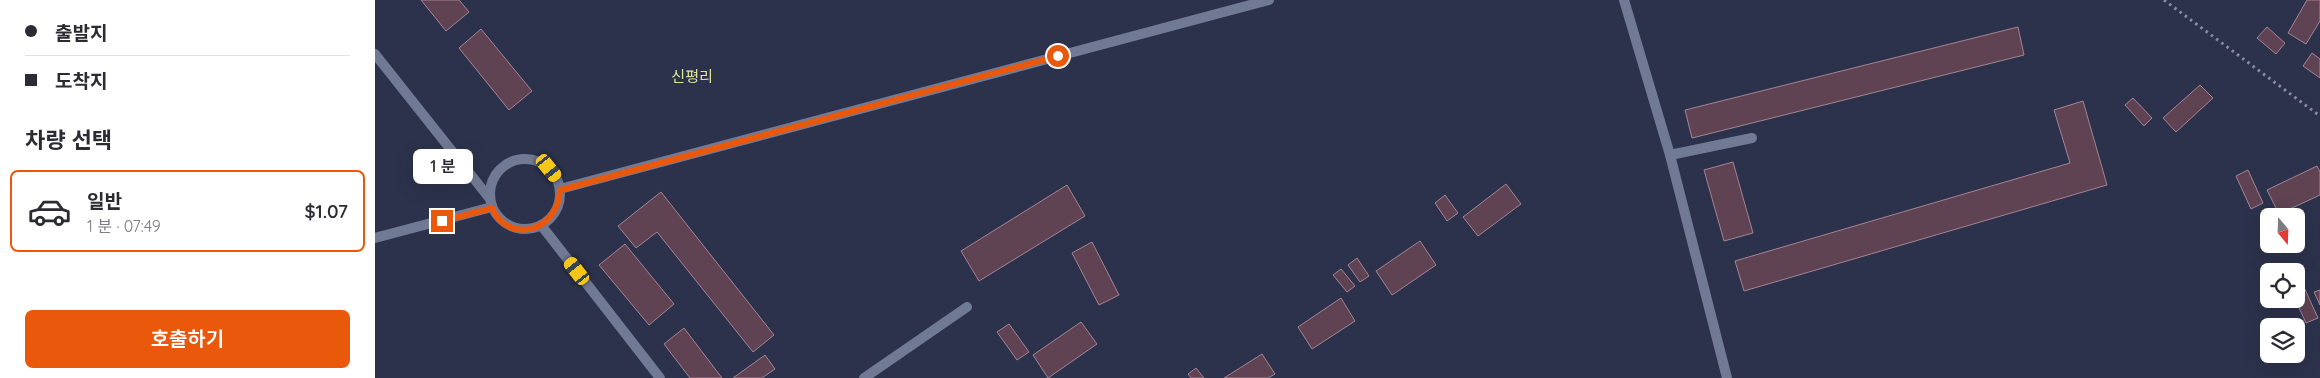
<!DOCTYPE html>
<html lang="ko">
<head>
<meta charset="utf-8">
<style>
	:root { --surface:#fff; --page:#f2f2f3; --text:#2b2b33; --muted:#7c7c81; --line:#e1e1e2; --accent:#ea580c }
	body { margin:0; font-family:Quicksand,"Noto Sans KR",sans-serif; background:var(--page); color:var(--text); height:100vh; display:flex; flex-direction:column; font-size:19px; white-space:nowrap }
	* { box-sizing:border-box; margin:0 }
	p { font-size:16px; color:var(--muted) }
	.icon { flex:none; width:28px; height:28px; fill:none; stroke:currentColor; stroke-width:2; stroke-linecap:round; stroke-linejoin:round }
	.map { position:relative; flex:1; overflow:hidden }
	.panel { display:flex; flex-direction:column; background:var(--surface); width:375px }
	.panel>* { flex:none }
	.hud { display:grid; align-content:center; height:110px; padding:0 25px; background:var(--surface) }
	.needle { width:32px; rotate:161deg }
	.buttons { position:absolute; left:1885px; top:208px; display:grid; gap:10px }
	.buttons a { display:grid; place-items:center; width:45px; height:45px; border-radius:8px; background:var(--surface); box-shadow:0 5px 20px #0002; font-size:25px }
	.end { position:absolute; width:22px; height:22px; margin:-11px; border:6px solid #ea580c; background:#fff; box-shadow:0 0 0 2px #fff }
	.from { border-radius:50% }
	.bubble { position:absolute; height:35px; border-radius:8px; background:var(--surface); box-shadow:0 5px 20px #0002; font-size:16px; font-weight:600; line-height:35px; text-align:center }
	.car { position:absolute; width:15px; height:30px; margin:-15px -8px; border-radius:6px; box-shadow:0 0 4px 1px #0007; background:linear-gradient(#f5c518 24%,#345 0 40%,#f5c518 0 76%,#345 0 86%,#f5c518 0) }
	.hud b { display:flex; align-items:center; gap:18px; height:48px; font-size:19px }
	.hud b+b { border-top:1px solid var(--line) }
	.hud i { width:12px; height:12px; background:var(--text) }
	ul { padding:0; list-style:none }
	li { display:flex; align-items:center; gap:15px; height:82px; margin:0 10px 8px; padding:0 15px; border:2px solid transparent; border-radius:8px }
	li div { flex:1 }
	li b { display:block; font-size:19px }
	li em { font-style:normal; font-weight:600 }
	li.active { border-color:var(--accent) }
	li>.icon { width:45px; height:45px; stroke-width:1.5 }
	h2 { padding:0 25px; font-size:22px; line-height:60px }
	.button { display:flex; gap:10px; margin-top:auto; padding:10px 25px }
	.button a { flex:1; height:58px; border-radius:8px; background:var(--accent); color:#fff; font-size:20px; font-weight:600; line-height:58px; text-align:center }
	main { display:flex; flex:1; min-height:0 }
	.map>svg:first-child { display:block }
</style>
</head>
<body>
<main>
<section class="panel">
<div class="hud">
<b><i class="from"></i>출발지</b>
<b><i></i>도착지</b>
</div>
<h2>차량 선택</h2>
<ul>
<li class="active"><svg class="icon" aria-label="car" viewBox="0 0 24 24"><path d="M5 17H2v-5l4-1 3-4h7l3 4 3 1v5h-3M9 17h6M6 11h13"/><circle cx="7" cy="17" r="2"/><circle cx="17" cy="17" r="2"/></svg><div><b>일반</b><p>1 분 · 07:49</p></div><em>$1.07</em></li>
</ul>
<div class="button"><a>호출하기</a></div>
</section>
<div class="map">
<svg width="1945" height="378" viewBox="0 0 1945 378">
	<rect width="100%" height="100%" fill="#2c324b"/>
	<!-- building -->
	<g fill="#5f4353" stroke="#a48496">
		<polygon points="46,0 84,0 94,12 71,31"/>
		<polygon points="1932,0 1945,0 1945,21 1931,44 1913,33"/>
		<polygon points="1643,27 1649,55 1317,138 1310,110"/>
		<polygon points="1892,27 1910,43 1901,54 1882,38"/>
		<polygon points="106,29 157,91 134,110 84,48"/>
		<polygon points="1937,53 1945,59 1945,78 1928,66"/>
		<polygon points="1825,85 1838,98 1801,132 1788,118"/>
		<polygon points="1758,98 1777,118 1769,126 1750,105"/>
		<polygon points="1708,101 1732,185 1369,291 1360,261 1695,163 1679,110"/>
		<polygon points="1358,162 1378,233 1349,241 1329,170"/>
		<polygon points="1942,166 1945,172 1945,195 1904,214 1892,190"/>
		<polygon points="1873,170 1888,203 1876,209 1861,176"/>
		<polygon points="1131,184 1146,204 1103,236 1088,217"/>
		<polygon points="692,185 710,216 604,281 586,251"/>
		<polygon points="286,192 399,335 378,352 282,232 261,248 243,226"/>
		<polygon points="1070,195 1083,213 1072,221 1060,203"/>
		<polygon points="1045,241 1061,265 1017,295 1001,271"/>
		<polygon points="717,242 744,295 724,305 697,253"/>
		<polygon points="250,244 299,304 274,325 224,265"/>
		<polygon points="982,258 994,276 985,282 973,265"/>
		<polygon points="966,269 980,286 972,292 958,275"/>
		<polygon points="1923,274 1943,318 1931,323 1920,299 1921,275"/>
		<polygon points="1945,290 1945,305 1939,292"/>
		<polygon points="966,298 980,321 937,349 923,327"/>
		<polygon points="706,322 722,344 673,378 658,355"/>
		<polygon points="634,324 654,352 642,360 622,332"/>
		<polygon points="309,328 347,378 315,378 289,344"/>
		<polygon points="887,354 900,374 893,378 849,378"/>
		<polygon points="390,355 400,369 387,378 358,378"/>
		<polygon points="821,368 829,378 816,378 813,374"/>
	</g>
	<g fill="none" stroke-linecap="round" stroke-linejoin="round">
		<!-- path -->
		<polyline stroke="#878b9f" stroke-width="3" stroke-dasharray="2.5 4" stroke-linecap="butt" points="1789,0 1945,116"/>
		<!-- service -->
		<g stroke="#717a95" stroke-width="10">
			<polyline points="1295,155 1377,138"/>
			<polyline points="489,378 592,307"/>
		</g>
		<!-- minor -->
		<g stroke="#717a95" stroke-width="10">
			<polyline points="1249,0 1295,155 1352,378"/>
			<polyline points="0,54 115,199"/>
			<circle cx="150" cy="194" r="35"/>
			<polyline points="185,189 894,0"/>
			<polyline points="166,225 285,378"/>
			<polyline points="0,238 117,207"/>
		</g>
	</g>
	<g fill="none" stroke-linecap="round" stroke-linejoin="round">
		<!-- route -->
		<path stroke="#ea580c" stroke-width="6" d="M67,221L117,208C132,244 183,233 185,190L683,56"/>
	</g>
	<g text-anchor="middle" stroke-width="4" stroke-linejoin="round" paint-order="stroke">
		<!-- quarter labels -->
		<g font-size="15" fill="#dde698" stroke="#2c324b">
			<text x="317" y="82">신평리</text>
		</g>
	</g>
</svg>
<div class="buttons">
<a><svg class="needle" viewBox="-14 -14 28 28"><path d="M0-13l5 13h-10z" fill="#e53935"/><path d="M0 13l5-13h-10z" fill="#7c7c81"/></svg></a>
<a><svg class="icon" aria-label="locate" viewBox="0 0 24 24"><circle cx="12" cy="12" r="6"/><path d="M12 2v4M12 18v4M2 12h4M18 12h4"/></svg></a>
<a><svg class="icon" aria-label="layers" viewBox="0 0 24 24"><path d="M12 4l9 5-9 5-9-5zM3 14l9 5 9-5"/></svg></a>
</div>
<i class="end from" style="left:683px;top:56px"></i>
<i class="end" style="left:67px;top:221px"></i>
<div class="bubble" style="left:38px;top:149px;width:60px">1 분</div>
<i class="car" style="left:174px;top:168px;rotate:141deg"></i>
<i class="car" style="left:202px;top:271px;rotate:322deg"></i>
</div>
</main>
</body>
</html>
